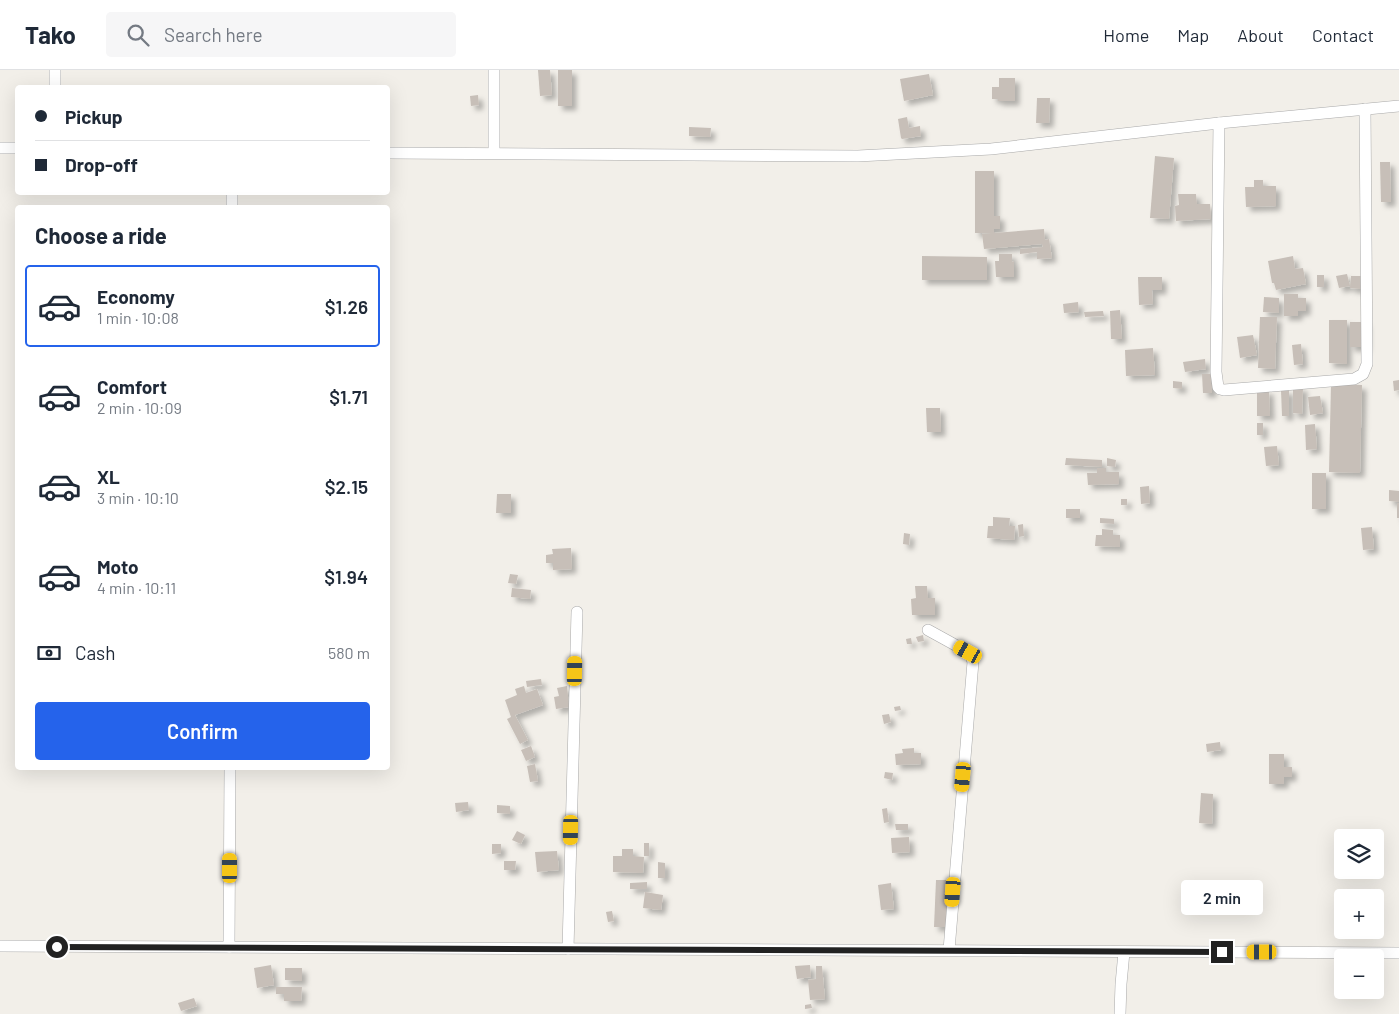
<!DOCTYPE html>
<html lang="en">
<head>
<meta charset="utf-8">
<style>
	:root { --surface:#fff; --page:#f6f6f7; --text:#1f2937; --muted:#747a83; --line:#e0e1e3; --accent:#2563eb }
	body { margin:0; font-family:Barlow,sans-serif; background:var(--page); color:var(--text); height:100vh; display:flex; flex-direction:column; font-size:19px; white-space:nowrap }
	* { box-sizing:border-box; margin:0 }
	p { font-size:16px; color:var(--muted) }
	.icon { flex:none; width:28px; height:28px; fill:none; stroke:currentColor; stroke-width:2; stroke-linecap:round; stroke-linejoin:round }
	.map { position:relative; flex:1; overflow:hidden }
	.side { position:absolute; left:15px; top:135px; width:375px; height:565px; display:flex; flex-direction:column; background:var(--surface); border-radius:5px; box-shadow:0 5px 20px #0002 }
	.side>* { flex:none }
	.banner { position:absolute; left:15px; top:15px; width:375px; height:110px; border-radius:5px; box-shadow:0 5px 20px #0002; display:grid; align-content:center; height:110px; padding:0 20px; background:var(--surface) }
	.tools { position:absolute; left:1334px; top:759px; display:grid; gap:10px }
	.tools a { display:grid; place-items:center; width:50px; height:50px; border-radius:5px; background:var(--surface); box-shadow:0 5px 20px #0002; font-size:25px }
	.end { position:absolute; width:22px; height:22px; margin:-11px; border:6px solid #222; background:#fff; box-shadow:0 0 0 2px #fff }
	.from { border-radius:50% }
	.bubble { position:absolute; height:35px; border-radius:5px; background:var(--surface); box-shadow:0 5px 20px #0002; font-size:16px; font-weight:600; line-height:35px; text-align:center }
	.car { position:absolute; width:15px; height:30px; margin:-15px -8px; border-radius:6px; box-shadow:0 0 4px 1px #0007; background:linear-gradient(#f5c518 24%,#345 0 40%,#f5c518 0 76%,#345 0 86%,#f5c518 0) }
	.banner b { display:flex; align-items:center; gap:18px; height:48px; font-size:19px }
	.banner b+b { border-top:1px solid var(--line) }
	.banner i { width:12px; height:12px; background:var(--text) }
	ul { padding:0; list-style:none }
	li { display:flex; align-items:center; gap:15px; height:82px; margin:0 10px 8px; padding:0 10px; border:2px solid transparent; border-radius:5px }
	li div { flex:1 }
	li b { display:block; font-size:19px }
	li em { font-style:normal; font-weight:600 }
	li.on { border-color:var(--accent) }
	li>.icon { width:45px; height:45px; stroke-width:1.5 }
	h2 { padding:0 20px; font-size:22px; line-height:60px }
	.pay { display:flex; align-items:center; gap:12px; height:55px; padding:0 20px; font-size:19px }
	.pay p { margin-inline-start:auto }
	.cta { display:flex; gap:10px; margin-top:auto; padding:10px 20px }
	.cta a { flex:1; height:58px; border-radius:5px; background:var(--accent); color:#fff; font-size:20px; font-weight:600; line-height:58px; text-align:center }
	header { display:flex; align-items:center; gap:30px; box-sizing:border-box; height:70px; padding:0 25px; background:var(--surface); border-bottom:1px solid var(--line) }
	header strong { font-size:24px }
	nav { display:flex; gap:28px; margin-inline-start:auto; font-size:18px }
	.search { width:350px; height:45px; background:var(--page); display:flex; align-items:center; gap:12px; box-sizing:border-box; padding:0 18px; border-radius:5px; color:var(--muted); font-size:19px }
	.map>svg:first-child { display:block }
</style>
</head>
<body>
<header>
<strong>Tako</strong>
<div class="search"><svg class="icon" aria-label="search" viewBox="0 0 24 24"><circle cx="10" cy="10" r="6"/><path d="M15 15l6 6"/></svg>Search here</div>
<nav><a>Home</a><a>Map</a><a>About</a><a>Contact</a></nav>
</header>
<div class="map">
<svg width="1399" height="944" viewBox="0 0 1399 944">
	<defs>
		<filter id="shadow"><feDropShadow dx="4.5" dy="4.5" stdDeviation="2.5" flood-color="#0004"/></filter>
	</defs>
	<rect width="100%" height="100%" fill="#f2efe9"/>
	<!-- building -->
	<g fill="#c7bfb8" filter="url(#shadow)">
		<polygon points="538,0 550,0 552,25 540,26"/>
		<rect x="558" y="0" width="14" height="36"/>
		<polygon points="929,4 933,25 904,31 900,9"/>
		<polygon points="999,8 1015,8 1015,31 998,31 998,29 992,29 992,17 999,17"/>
		<polygon points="478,25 479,35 471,36 470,26"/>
		<polygon points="1037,28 1050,28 1049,53 1036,53"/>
		<polygon points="907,47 909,58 920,56 921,66 902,69 901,68 898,49"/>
		<polygon points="689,57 711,58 710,67 689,66"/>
		<polygon points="1155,86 1174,88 1169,149 1150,148"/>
		<polygon points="1380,92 1390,92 1391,132 1381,132"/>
		<polygon points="975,101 994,101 994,146 1000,146 1000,159 994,159 994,163 1044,159 1045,170 1049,169 1052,188 1037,189 1037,182 1020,184 1020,179 1043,177 1042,174 984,179 982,164 992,163 975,163"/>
		<polygon points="1254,110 1263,110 1263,116 1276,116 1276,136 1246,137 1245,117 1254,117"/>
		<polygon points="1178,124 1196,124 1197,134 1210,134 1211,149 1176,151 1175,136 1179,135"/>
		<polygon points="999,184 1012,184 1012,192 1014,191 1014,207 996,207 995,191 999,191"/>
		<polygon points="922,186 987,187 987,210 922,210"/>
		<polygon points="1293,186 1295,199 1303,198 1306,214 1276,220 1274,213 1272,213 1268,191"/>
		<polygon points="1347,204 1350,216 1339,218 1336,206"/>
		<rect x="1317" y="205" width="7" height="12"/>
		<polygon points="1351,206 1361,206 1361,219 1350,218"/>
		<polygon points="1138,207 1162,207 1162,220 1152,220 1153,234 1139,235"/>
		<polygon points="1284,224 1298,224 1298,228 1306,228 1306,241 1298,241 1298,246 1284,246"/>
		<polygon points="1264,227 1279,228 1279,243 1263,242"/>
		<polygon points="1078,232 1079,242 1064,243 1063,234"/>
		<polygon points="1120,240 1122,269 1111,269 1110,241"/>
		<polygon points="1103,241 1104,246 1085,247 1084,242"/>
		<polygon points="1260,247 1277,247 1275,299 1258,298"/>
		<polygon points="1329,250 1347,250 1347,294 1329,293"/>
		<rect x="1350" y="252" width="16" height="25"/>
		<polygon points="1253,265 1257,285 1240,288 1237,267"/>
		<polygon points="1301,274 1303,294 1294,295 1292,275"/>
		<polygon points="1153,278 1155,305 1126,306 1125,280"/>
		<polygon points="1205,289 1206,299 1185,302 1183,292"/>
		<polygon points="1202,304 1212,304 1212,323 1203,323"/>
		<polygon points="1399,310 1399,320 1394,321 1393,311"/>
		<polygon points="1173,311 1182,312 1182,319 1173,318"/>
		<polygon points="1331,314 1362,315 1360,403 1329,402"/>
		<polygon points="1293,317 1303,317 1302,344 1293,343"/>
		<polygon points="1269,320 1270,346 1257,346 1257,321"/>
		<polygon points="1281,320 1289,320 1289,346 1282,346"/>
		<polygon points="1320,326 1323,343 1310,345 1308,327"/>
		<polygon points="926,338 940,338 941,362 927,362"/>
		<rect x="1257" y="353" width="6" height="12"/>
		<polygon points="1315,354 1317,379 1306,380 1305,355"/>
		<polygon points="1277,376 1279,395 1266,396 1264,377"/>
		<polygon points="1066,388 1102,390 1102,397 1065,395"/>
		<polygon points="1107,388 1116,390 1115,397 1107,396"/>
		<polygon points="1097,398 1106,398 1106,402 1119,402 1119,414 1088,415 1087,403 1097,403"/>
		<rect x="1312" y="403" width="14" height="36"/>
		<polygon points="1149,416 1150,433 1141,434 1140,417"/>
		<polygon points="1389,420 1399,421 1399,432 1389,431"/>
		<polygon points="497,424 511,424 511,443 496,443"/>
		<rect x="1121" y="429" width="6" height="6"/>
		<rect x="1397" y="433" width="2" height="15"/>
		<rect x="1066" y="439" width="14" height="9"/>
		<polygon points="993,447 1010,448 1009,456 1015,456 1014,470 987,468 988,456 993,456"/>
		<polygon points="1100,448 1114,449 1114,454 1100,453"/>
		<polygon points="1023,454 1024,466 1019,467 1018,455"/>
		<polygon points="1372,457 1374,479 1363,480 1361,458"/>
		<polygon points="1102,459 1113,460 1113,465 1120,465 1120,477 1095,476 1096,465 1102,465"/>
		<polygon points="904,463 910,464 909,475 903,474"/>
		<polygon points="571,478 572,499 553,500 553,493 546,493 546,485 553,484 552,479"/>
		<polygon points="510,504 518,505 516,514 508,513"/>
		<polygon points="915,516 927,516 928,528 935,528 935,545 912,545 911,529 916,528"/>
		<polygon points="512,518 531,520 530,529 511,527"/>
		<polygon points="923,565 924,571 918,572 916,567"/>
		<polygon points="911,568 912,574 907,574 906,569"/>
		<polygon points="541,609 542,615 527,617 526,611"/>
		<polygon points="524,616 526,623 537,619 543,635 515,645 528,670 520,674 507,649 511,647 505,630 517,625 515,619"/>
		<polygon points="567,616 569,637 556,639 554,627 559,626 557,618"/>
		<polygon points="900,636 901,640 895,641 894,637"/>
		<polygon points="889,644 891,652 884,654 882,645"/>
		<polygon points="1220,672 1221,680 1207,682 1206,674"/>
		<polygon points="531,676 535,687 526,691 521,680"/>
		<polygon points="914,678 914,683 921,683 921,694 896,695 895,684 903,683 902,679"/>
		<polygon points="1269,684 1284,684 1284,697 1292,697 1292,707 1284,707 1284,714 1269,714"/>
		<polygon points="535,694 538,711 530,712 527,696"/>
		<polygon points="885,702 893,703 892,710 884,708"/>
		<polygon points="1201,723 1213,724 1212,754 1199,753"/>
		<polygon points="468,732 469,740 456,742 455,733"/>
		<polygon points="497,735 510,736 510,744 497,743"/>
		<polygon points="887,738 889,752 884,753 882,739"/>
		<polygon points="895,754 908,754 908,760 896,760"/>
		<polygon points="517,761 525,765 521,774 512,770"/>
		<polygon points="909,767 910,782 892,783 891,768"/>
		<rect x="644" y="773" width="5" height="13"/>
		<polygon points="492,774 501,774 501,783 492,784"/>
		<polygon points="622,779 633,779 633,786 644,787 643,803 613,802 613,786 622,786"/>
		<polygon points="557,781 559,800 537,802 535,782"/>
		<polygon points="504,791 516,791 515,800 504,800"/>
		<polygon points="658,792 665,793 665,808 658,808"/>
		<polygon points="936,810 947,810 946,857 934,857"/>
		<polygon points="647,812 647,819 630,819 630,813"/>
		<polygon points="891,813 894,839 881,840 878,815"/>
		<polygon points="645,822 663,825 661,840 643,838"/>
		<polygon points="612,841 614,851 608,852 606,842"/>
		<polygon points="271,895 274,915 257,918 254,898"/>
		<polygon points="810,895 811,907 797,909 795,896"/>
		<polygon points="816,896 822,896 825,929 810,930 808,910 816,909"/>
		<polygon points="285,898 302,898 302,911 285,910"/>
		<polygon points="276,917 302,917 301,931 284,931 284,924 276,924"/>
		<polygon points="194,928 197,936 181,941 178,933"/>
		<polygon points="811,934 812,938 805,939 805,935"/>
	</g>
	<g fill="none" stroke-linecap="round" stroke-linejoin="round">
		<!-- minor casing -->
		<g stroke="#a9a9a9" stroke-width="12">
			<g id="minor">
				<polyline points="55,0 55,18"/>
				<polyline points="494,0 494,83"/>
				<polyline points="1219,53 1216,302 1218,317 1220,319 1224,320 1354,309 1363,304 1367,294 1365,39"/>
				<polyline points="0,78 18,78"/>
				<polyline points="388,83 858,86 991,79 1219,53 1399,36"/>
				<polyline points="232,138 232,122"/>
				<polyline points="928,560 968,582 971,586 973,592 949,880"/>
				<polyline points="0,876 1399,883"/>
				<polyline points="229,877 230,698"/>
				<polyline points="568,879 577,542"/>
				<polyline points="1120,944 1121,914 1124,882"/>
			</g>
		</g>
		<!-- minor -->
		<use href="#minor" stroke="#fff" stroke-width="11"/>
	</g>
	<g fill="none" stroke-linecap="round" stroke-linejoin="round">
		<!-- route -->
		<polyline stroke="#222" stroke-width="6" points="57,877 1222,882"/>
	</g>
</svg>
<div class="tools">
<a><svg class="icon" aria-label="layers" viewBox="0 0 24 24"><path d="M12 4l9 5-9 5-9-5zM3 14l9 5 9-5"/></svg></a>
<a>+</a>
<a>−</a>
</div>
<i class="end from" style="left:57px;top:877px"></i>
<i class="end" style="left:1222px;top:882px"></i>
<div class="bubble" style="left:1181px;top:810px;width:82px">2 min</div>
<i class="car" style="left:968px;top:582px;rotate:299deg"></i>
<i class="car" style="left:575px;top:601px;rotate:1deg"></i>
<i class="car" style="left:963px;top:707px;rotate:185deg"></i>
<i class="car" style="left:571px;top:760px;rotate:181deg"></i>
<i class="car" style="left:230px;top:798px;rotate:0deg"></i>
<i class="car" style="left:953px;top:822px;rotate:184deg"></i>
<i class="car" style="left:1262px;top:882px;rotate:270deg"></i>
<div class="banner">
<b><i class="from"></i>Pickup</b>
<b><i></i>Drop-off</b>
</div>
<section class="side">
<h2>Choose a ride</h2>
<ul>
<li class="on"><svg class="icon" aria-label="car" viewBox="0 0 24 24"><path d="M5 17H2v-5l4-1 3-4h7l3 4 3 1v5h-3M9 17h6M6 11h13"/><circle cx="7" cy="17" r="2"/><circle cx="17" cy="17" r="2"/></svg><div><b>Economy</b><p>1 min · 10:08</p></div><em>$1.26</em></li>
<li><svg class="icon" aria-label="car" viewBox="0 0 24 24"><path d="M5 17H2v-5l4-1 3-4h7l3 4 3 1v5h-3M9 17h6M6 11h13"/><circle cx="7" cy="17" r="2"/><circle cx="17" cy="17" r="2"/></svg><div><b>Comfort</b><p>2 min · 10:09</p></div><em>$1.71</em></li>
<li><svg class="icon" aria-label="car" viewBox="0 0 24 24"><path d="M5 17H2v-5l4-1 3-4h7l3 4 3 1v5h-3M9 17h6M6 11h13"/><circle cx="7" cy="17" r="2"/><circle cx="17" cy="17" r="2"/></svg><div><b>XL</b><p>3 min · 10:10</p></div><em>$2.15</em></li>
<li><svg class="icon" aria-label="car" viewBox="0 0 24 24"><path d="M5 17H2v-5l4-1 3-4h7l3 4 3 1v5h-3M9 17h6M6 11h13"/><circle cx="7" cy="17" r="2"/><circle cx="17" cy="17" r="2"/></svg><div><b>Moto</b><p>4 min · 10:11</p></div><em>$1.94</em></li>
</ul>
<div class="pay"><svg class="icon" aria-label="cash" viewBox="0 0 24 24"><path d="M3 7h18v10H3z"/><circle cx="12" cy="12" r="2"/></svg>Cash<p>580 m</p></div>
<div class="cta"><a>Confirm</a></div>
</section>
</div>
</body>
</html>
